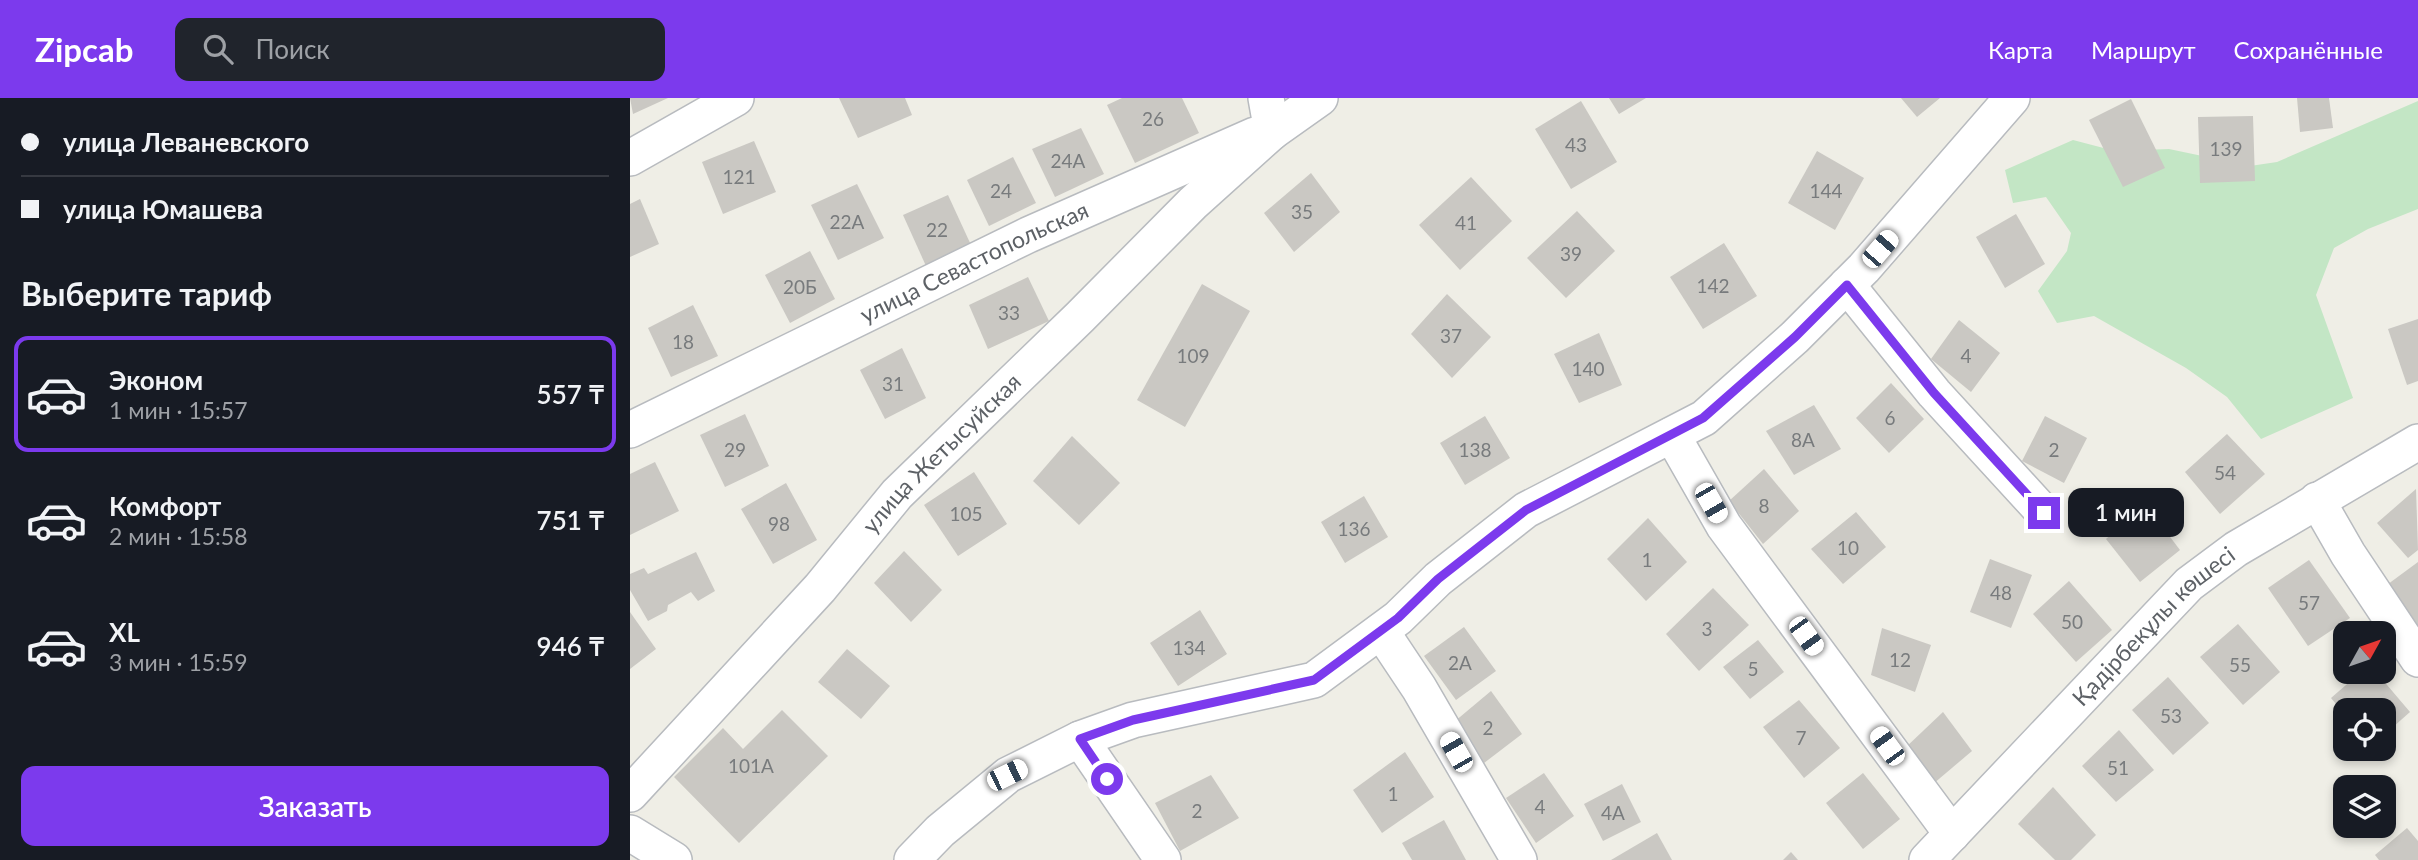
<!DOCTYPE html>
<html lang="ru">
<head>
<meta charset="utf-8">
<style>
	:root { --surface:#171b24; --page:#20242c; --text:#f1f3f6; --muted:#9ea1a6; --line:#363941; --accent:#7c3aed }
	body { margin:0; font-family:Lato,sans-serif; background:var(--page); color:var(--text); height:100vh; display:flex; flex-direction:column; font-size:26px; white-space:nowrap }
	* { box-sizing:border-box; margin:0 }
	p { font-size:23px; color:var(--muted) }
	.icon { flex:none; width:38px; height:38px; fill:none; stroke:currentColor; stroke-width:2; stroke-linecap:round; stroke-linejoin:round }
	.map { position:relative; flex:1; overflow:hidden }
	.details { display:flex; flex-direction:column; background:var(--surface); width:630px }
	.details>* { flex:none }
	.banner { display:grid; align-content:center; height:154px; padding:0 21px; background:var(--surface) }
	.needle { width:46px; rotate:50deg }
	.buttons { position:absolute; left:1703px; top:523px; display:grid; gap:14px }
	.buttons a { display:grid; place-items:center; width:63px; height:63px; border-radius:14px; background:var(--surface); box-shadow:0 4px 10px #0003; font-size:35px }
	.end { position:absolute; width:32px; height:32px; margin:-16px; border:9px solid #7c3aed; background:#fff; box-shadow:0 0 0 4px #fff }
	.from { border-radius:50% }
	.bubble { position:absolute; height:49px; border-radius:14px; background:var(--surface); box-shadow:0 4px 10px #0003; font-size:23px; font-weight:600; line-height:49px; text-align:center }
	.car { position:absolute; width:21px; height:42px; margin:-21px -10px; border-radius:9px; box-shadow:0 0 5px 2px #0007; background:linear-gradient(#fff 24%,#345 0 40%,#fff 0 76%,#345 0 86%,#fff 0) }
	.banner b { display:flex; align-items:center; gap:24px; height:66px; font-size:26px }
	.banner b+b { border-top:2px solid var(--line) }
	.banner i { width:18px; height:18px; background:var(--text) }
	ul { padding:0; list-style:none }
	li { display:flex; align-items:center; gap:21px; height:116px; margin:0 14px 10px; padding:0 7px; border:4px solid transparent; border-radius:14px }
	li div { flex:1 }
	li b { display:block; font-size:26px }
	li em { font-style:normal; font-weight:600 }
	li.active { border-color:var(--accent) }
	li>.icon { width:63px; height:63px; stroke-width:1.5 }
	h2 { padding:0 21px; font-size:32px; line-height:84px }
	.action { display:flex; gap:14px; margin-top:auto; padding:14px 21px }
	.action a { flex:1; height:80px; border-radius:14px; background:var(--accent); color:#fff; font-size:28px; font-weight:600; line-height:80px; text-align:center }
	header { display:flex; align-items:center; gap:42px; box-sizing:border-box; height:98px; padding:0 35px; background:var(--accent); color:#fff }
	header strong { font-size:33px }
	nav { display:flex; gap:38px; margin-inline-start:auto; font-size:24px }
	.search { width:490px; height:63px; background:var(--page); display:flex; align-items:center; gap:18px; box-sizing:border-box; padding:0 24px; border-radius:14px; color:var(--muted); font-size:26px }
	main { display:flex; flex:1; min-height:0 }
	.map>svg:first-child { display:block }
</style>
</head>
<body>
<header>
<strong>Zipcab</strong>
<div class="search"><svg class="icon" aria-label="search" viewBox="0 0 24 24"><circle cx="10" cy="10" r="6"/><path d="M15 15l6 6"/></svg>Поиск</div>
<nav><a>Карта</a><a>Маршрут</a><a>Сохранённые</a></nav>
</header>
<main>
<section class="details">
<div class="banner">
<b><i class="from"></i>улица Леваневского</b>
<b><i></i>улица Юмашева</b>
</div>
<h2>Выберите тариф</h2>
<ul>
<li class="active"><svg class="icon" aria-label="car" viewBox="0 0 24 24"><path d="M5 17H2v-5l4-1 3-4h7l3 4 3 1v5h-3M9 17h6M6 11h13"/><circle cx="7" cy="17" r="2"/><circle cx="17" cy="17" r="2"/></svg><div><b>Эконом</b><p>1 мин · 15:57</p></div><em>557 ₸</em></li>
<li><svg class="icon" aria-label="car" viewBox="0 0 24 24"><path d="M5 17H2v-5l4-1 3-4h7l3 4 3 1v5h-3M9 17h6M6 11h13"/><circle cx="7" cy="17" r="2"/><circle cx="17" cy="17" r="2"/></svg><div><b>Комфорт</b><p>2 мин · 15:58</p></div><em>751 ₸</em></li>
<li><svg class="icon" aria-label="car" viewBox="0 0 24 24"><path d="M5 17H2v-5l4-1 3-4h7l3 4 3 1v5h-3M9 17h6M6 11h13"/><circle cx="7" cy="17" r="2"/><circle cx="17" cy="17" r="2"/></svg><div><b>XL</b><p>3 мин · 15:59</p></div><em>946 ₸</em></li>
</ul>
<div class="action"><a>Заказать</a></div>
</section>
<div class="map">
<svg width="1788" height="762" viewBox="0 0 1788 762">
	<rect width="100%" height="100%" fill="#efeee6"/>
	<!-- green -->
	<polygon fill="#c3e6c5" points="1788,3 1788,111 1738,131 1704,150 1686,197 1723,300 1631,341 1597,299 1556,270 1464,218 1427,225 1408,193 1437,153 1441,135 1416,99 1383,105 1375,72 1443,42 1485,53 1539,51 1620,68 1647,64"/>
	<!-- building -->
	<g fill="#cac8c3">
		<polygon points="0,0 38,0 3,16"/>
		<polygon points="209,0 275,0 282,17 228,40"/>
		<polygon points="492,0 552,0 569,35 505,65 477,7"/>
		<polygon points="979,0 1016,0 989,16"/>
		<polygon points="1271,0 1310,0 1287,19"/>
		<polygon points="1667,0 1699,0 1703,30 1670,34"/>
		<polygon points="1501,1 1535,70 1493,89 1459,22"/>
		<polygon points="951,3 987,64 941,91 905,31"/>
		<polygon points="1623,18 1625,83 1570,85 1568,19"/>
		<polygon points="451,30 474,76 425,99 402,51"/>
		<polygon points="124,43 146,94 93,116 72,64"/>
		<polygon points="1187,53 1234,80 1205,132 1158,105"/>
		<polygon points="383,59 406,105 359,128 337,82"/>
		<polygon points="681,75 710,114 664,154 634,115"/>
		<polygon points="841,79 882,123 830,172 789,127"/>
		<polygon points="227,86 254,140 208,162 181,107"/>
		<polygon points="318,97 341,147 296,168 273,117"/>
		<polygon points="10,101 29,146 0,159 0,106"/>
		<polygon points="947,113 985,153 936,200 897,160"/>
		<polygon points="1386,116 1415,166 1375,190 1346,139"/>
		<polygon points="1094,145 1127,198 1073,231 1040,179"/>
		<polygon points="180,153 205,201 160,225 135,177"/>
		<polygon points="398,179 419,223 358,251 339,207"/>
		<polygon points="572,186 620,213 555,329 507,302"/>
		<polygon points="817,196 861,239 822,280 781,236"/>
		<polygon points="63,207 88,258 41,279 18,230"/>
		<polygon points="1788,221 1788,283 1777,287 1758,231"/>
		<polygon points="1329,222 1370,255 1341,294 1301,261"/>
		<polygon points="969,235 992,287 949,305 924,256"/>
		<polygon points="272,250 296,300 255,321 230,272"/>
		<polygon points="1261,285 1294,321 1259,355 1226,320"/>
		<polygon points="1184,307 1211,351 1164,377 1136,333"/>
		<polygon points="115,316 139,368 95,389 70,337"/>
		<polygon points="855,318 880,360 835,387 810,345"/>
		<polygon points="1415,318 1457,340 1434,385 1392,363"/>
		<polygon points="1597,336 1635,376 1590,416 1555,374"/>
		<polygon points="442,338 490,385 449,427 403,383"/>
		<polygon points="25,364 49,413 0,437 0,376"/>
		<polygon points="1134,371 1169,413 1133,446 1099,403"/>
		<polygon points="344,374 377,426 328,458 294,407"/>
		<polygon points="156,385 187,442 143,466 111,411"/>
		<polygon points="1786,391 1788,452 1778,460 1747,425"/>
		<polygon points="734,398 758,439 715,465 691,424"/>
		<polygon points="1515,406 1550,452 1510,484 1476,441"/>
		<polygon points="1226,414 1256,449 1213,486 1181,451"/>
		<polygon points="1018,420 1057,464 1016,503 977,461"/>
		<polygon points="274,453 312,492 281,524 244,485"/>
		<polygon points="66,454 85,493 68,503 61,494 38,507 37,513 18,523 0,492 0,476 14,470 18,476"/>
		<polygon points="1360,461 1402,477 1381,530 1340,514"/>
		<polygon points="1679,462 1720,520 1678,548 1638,490"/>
		<polygon points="1788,464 1788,537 1750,492"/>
		<polygon points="1439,483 1482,532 1446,564 1403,516"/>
		<polygon points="1083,490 1119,527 1069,573 1036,536"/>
		<polygon points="570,512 597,556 548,588 520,545"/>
		<polygon points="0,514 26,551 0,571"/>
		<polygon points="1608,526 1650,574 1613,607 1570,559"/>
		<polygon points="834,529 866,573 826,602 794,558"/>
		<polygon points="1252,530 1301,547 1285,594 1241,577"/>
		<polygon points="1128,542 1154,574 1120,601 1093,569"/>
		<polygon points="217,551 260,588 231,621 188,584"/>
		<polygon points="1731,574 1746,574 1780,614 1754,637 1754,612 1715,612 1715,617 1701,600"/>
		<polygon points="1538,579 1579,625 1543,657 1502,612"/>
		<polygon points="861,593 892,636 854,665 824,624"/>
		<polygon points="1169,602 1210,650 1174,680 1133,629"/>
		<polygon points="152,612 198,658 109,745 44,679 93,630 113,651"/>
		<polygon points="1313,614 1342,653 1303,686 1274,651"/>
		<polygon points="1489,632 1524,672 1486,704 1452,668"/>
		<polygon points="775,654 804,699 752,735 723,692"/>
		<polygon points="914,675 944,718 906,745 876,700"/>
		<polygon points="1233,675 1270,721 1233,751 1196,705"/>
		<polygon points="581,677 609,720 550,753 525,705"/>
		<polygon points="992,686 1011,724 973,743 954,706"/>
		<polygon points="1423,689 1466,737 1441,762 1425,762 1388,726"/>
		<polygon points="814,722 836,762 782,762 772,745"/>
		<polygon points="1777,730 1788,743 1788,762 1749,762 1745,757"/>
		<polygon points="1027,735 1042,762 981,762"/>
		<polygon points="1161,754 1168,762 1153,762"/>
	</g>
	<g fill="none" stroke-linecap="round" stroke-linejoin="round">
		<!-- minor casing -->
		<g stroke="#b8bbbf" stroke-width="38">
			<g id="minor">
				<polyline points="636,0 642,34"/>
				<polyline points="0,60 106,0"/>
				<polyline points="1217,187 1304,295 1414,415"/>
				<path id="s1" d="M0,332L398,137L625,37"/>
				<polyline points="1042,337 1094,428 1322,736"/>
				<polyline points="1687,402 1718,456 1788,561"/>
				<polyline points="751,533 789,590 889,762"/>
				<polyline points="450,641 533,762"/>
				<path id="s2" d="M0,696L190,490L267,396L450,219L563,105L642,34L690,0"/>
				<polyline points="0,735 44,762"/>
				<polyline points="282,762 310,733 378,677 450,641 503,622 684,582 768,520 808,481 896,412 1074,320 1165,239 1234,170 1382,0"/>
				<path id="s3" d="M1297,762L1559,486L1606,451L1788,344"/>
			</g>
		</g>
		<!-- minor -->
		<use href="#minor" stroke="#fff" stroke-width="35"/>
	</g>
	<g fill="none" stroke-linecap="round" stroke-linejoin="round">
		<!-- route -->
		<polyline stroke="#7c3aed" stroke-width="9" points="477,681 450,641 503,622 684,582 768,520 808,481 896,412 1073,320 1165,239 1217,187 1304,295 1414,415"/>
	</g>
	<g text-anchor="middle" stroke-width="5" stroke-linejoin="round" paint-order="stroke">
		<!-- number labels -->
		<g font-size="19" fill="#787b7d">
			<text x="523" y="28">26</text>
			<text x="946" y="54">43</text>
			<text x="1596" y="58">139</text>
			<text x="438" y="70">24А</text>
			<text x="109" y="86">121</text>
			<text x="371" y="100">24</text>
			<text x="1196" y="100">144</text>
			<text x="672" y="121">35</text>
			<text x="217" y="131">22А</text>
			<text x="836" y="132">41</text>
			<text x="307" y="139">22</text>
			<text x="941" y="163">39</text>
			<text x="1083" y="195">142</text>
			<text x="170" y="196">20Б</text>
			<text x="379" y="222">33</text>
			<text x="821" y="245">37</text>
			<text x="53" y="251">18</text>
			<text x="563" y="265">109</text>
			<text x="1336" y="265">4</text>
			<text x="958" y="278">140</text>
			<text x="263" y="293">31</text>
			<text x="1260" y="327">6</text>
			<text x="1173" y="349">8А</text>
			<text x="105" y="359">29</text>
			<text x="845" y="359">138</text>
			<text x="1424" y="359">2</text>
			<text x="1595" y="382">54</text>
			<text x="1134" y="415">8</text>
			<text x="336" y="423">105</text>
			<text x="149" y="433">98</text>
			<text x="724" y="438">136</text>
			<text x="1218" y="457">10</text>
			<text x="1017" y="469">1</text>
			<text x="1371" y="502">48</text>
			<text x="1679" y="512">57</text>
			<text x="1442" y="531">50</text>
			<text x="1077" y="538">3</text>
			<text x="559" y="557">134</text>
			<text x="1270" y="569">12</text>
			<text x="830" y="572">2А</text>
			<text x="1610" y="574">55</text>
			<text x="1123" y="578">5</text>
			<text x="1541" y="625">53</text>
			<text x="858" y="637">2</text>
			<text x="1171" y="647">7</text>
			<text x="121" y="675">101А</text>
			<text x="1488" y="677">51</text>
			<text x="763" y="703">1</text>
			<text x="910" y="716">4</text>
			<text x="567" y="720">2</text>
			<text x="983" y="722">4А</text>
		</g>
		<!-- street labels -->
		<g font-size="23" fill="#5d6166" stroke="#fff">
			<text dy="8" stroke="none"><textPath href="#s1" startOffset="383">улица Севастопольская</textPath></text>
			<text dy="8" stroke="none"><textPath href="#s2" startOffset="462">улица Жетысуйская</textPath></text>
			<text dy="8" stroke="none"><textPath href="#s3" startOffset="326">Қадірбекұлы көшесі</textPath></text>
		</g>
	</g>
</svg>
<div class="buttons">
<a><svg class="needle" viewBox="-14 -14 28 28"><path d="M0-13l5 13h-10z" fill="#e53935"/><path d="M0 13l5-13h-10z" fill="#9ea1a6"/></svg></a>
<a><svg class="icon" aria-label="locate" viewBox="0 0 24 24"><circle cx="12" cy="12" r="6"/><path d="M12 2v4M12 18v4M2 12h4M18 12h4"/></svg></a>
<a><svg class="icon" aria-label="layers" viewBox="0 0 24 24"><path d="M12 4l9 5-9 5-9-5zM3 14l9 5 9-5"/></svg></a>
</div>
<i class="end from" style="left:477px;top:681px"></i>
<i class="end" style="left:1414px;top:415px"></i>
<div class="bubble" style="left:1438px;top:390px;width:116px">1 мин</div>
<i class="car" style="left:1250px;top:151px;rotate:41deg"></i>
<i class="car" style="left:1081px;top:405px;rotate:150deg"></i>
<i class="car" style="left:1176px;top:538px;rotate:144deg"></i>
<i class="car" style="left:1257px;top:648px;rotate:324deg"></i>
<i class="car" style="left:826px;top:654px;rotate:330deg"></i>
<i class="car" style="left:377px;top:677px;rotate:64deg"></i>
</div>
</main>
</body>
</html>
